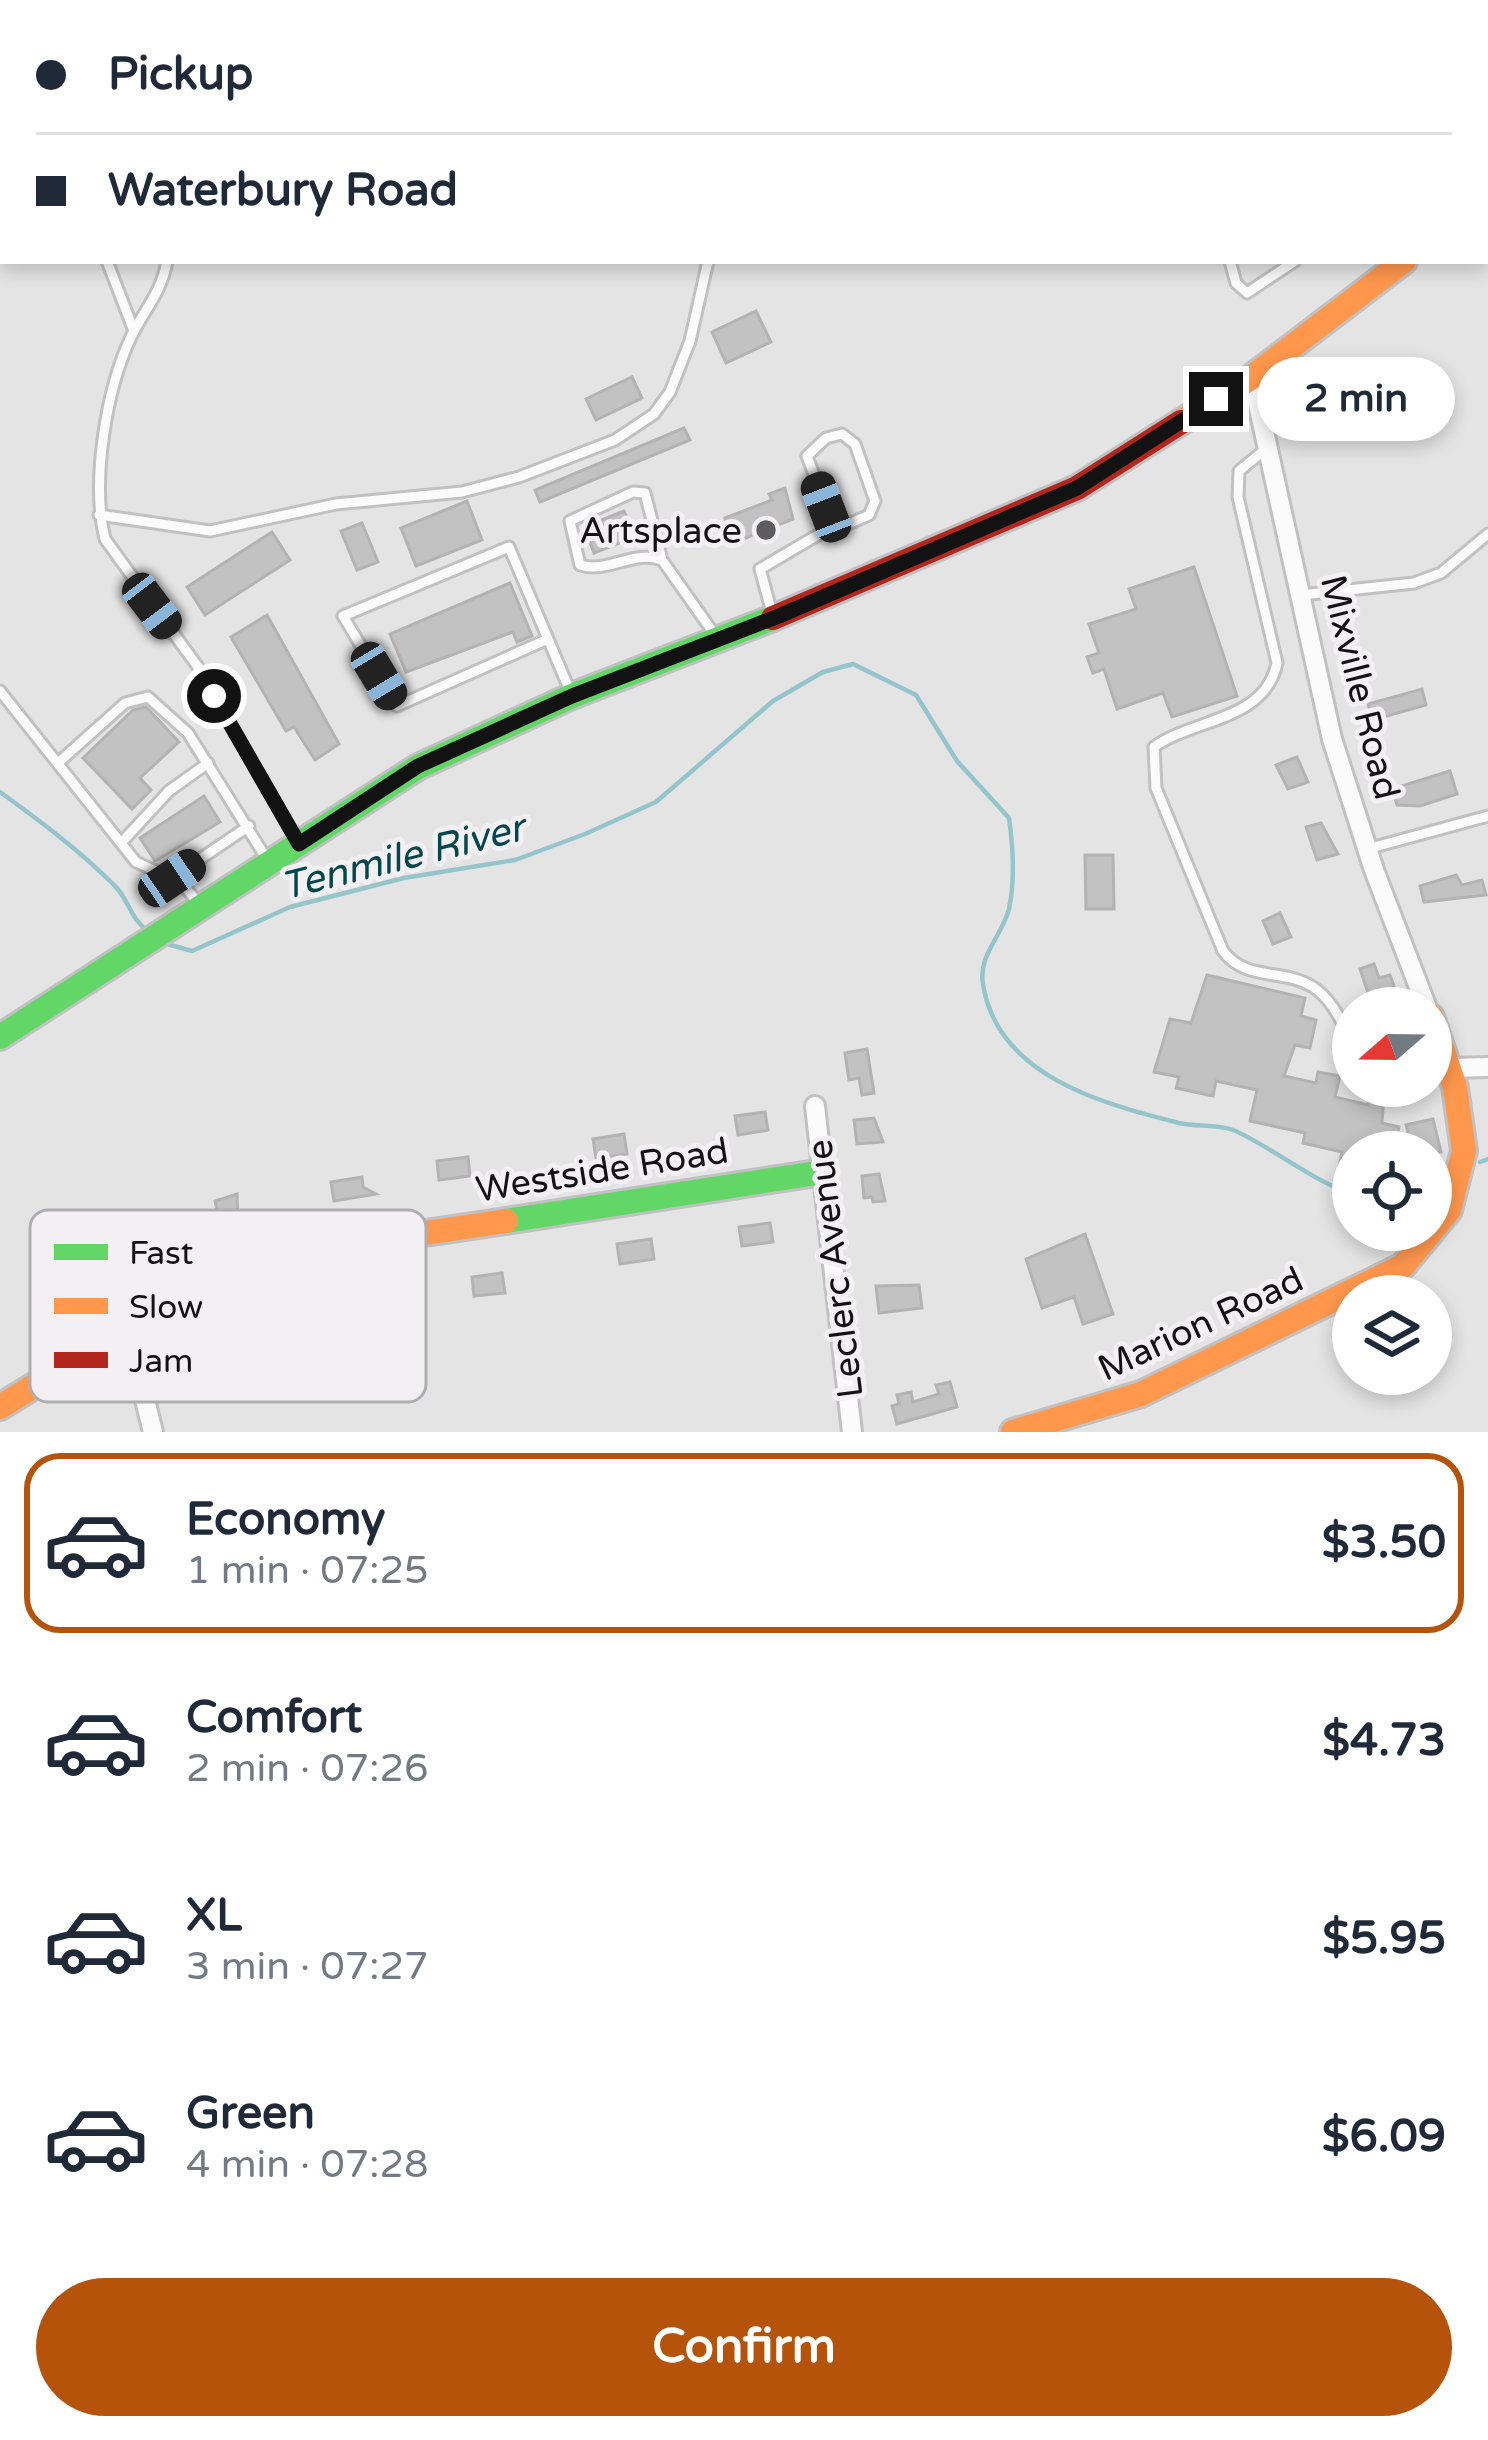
<!DOCTYPE html>
<html lang="en">
<head>
<meta charset="utf-8">
<style>
	:root { --surface:#fff; --page:#f2f2f3; --text:#1f2937; --muted:#747a83; --line:#e0e1e3; --accent:#b45309 }
	body { margin:0; font-family:"Varela Round",sans-serif; background:var(--page); color:var(--text); height:100vh; display:flex; flex-direction:column; font-size:45px; white-space:nowrap }
	* { box-sizing:border-box; margin:0 }
	p { font-size:39px; color:var(--muted) }
	.icon { flex:none; width:66px; height:66px; fill:none; stroke:currentColor; stroke-width:2; stroke-linecap:round; stroke-linejoin:round }
	.map { position:relative; height:1432px; overflow:hidden }
	.drawer { display:flex; flex-direction:column; background:var(--surface); flex:1 }
	.drawer>* { flex:none }
	.top-card { position:absolute; left:0px; top:0px; width:1488px; height:264px; box-shadow:0 6px 18px #0003; display:grid; align-content:center; height:264px; padding:0 36px; background:var(--surface) }
	.needle { width:78px; rotate:250deg }
	.controls { position:absolute; left:1332px; top:987px; display:grid; gap:24px }
	.controls a { display:grid; place-items:center; width:120px; height:120px; border-radius:50%; background:var(--surface); box-shadow:0 6px 18px #0003; font-size:60px }
	.end { position:absolute; width:54px; height:54px; margin:-27px; border:15px solid #131213; background:#fff; box-shadow:0 0 0 6px #fff }
	.from { border-radius:50% }
	.bubble { position:absolute; height:84px; border-radius:42px; background:var(--surface); box-shadow:0 6px 18px #0003; font-size:39px; font-weight:700; line-height:84px; text-align:center }
	.car { position:absolute; width:36px; height:72px; margin:-36px -18px; border-radius:15px; box-shadow:0 0 9px 3px #0007; background:linear-gradient(#222 24%,#8ab4d8 0 40%,#222 0 76%,#8ab4d8 0 86%,#222 0) }
	.top-card b { display:flex; align-items:center; gap:42px; height:114px; font-size:45px }
	.top-card b+b { border-top:3px solid var(--line) }
	.top-card i { width:30px; height:30px; background:var(--text) }
	ul { padding:21px 0 0; list-style:none }
	li { display:flex; align-items:center; gap:36px; height:180px; margin:0 24px 18px; padding:0 12px; border:6px solid transparent; border-radius:36px }
	li div { flex:1 }
	li b { display:block; font-size:45px }
	li em { font-style:normal; font-weight:700 }
	li.on { border-color:var(--accent) }
	li>.icon { width:108px; height:108px; stroke-width:1.5 }
	.primary-button { display:flex; gap:24px; margin-top:auto; padding:24px 36px }
	.primary-button a { flex:1; height:138px; border-radius:72px; background:var(--accent); color:#fff; font-size:48px; font-weight:700; line-height:138px; text-align:center }
	.map>svg:first-child { display:block }
</style>
</head>
<body>
<div class="map">
<svg width="1488" height="1432" viewBox="0 0 1488 1432">
	<rect width="100%" height="100%" fill="#e4e4e5"/>
	<g fill="none" stroke-linecap="round" stroke-linejoin="round">
		<!-- stream -->
		<g stroke="#95c5ca" stroke-width="4.5">
			<path d="M0,792C40,821 79,850 114,885C129,899 130,919 148,931"/>
			<path d="M167,944L192,951L290,907L404,878L515,860L585,834L656,802L773,701L823,672L853,664L916,695L957,761L1009,818C1013,846 1015,880 1009,909C1002,936 978,955 983,984C997,1076 1103,1104 1179,1123C1197,1127 1216,1124 1233,1130C1266,1143 1327,1191 1353,1192"/>
			<polyline points="1480,1162 1488,1159"/>
			<polyline points="1431,1175 1451,1169"/>
		</g>
	</g>
	<!-- building -->
	<g fill="#c3c2c2" stroke="#b4b3b4" stroke-width="3">
		<polygon points="756,311 771,342 726,363 712,332"/>
		<polygon points="632,377 642,398 596,420 586,399"/>
		<polygon points="684,428 690,440 540,502 535,490"/>
		<polygon points="785,488 793,519 731,544 725,518 772,500 769,494"/>
		<polygon points="467,501 482,540 416,566 401,528"/>
		<polygon points="624,511 635,537 594,553 584,527"/>
		<polygon points="362,523 378,562 357,570 341,531"/>
		<polygon points="272,532 290,560 205,615 187,587"/>
		<polygon points="1194,567 1237,696 1172,717 1163,693 1117,709 1104,669 1093,673 1087,657 1099,653 1089,624 1136,609 1129,589"/>
		<polygon points="510,583 532,636 517,642 513,632 406,672 390,634"/>
		<polygon points="267,615 339,744 315,760 294,727 286,731 231,637"/>
		<polygon points="1422,689 1426,705 1373,720 1368,704"/>
		<polygon points="146,707 179,742 140,778 151,790 132,809 83,758 133,710"/>
		<polygon points="1297,757 1308,782 1288,789 1276,765"/>
		<polygon points="1450,771 1457,794 1420,806 1397,805 1392,789"/>
		<polygon points="204,796 220,822 155,861 140,838"/>
		<polygon points="1321,823 1338,854 1317,860 1306,827"/>
		<polygon points="1085,855 1113,855 1114,909 1086,909"/>
		<polygon points="1456,875 1462,885 1482,880 1486,895 1424,902 1420,886"/>
		<polygon points="1280,913 1291,937 1273,944 1263,921"/>
		<polygon points="1374,964 1379,978 1390,975 1402,1008 1373,1008 1360,969"/>
		<polygon points="1207,975 1305,998 1301,1016 1316,1020 1310,1048 1295,1045 1284,1076 1316,1083 1318,1072 1340,1076 1335,1097 1368,1105 1369,1094 1384,1094 1382,1123 1399,1127 1394,1152 1353,1152 1353,1175 1338,1171 1342,1152 1303,1143 1305,1133 1250,1121 1257,1090 1216,1081 1213,1096 1176,1088 1179,1077 1154,1072 1170,1019 1191,1023"/>
		<polygon points="867,1049 874,1093 862,1095 859,1078 849,1080 845,1053"/>
		<polygon points="765,1112 768,1130 738,1135 735,1116"/>
		<polygon points="874,1118 883,1142 857,1144 854,1120"/>
		<polygon points="1433,1119 1441,1152 1413,1152 1406,1125"/>
		<polygon points="624,1134 627,1154 596,1158 593,1139"/>
		<polygon points="468,1157 470,1176 439,1180 437,1161"/>
		<polygon points="879,1174 885,1201 873,1202 872,1197 864,1198 862,1176"/>
		<polygon points="362,1177 363,1187 376,1194 334,1201 331,1182"/>
		<polygon points="237,1194 238,1225 212,1231 208,1213 217,1210 215,1201"/>
		<polygon points="770,1223 773,1242 742,1246 739,1227"/>
		<polygon points="1085,1234 1113,1314 1083,1324 1074,1297 1042,1308 1026,1259"/>
		<polygon points="651,1239 654,1259 620,1264 617,1244"/>
		<polygon points="502,1273 505,1293 474,1296 472,1277"/>
		<polygon points="919,1285 922,1308 879,1313 876,1286"/>
		<polygon points="950,1382 957,1407 897,1424 892,1406 899,1404 897,1395 911,1392 913,1402 939,1394 936,1385"/>
	</g>
	<g fill="none" stroke-linecap="round" stroke-linejoin="round">
		<!-- lane casing -->
		<g stroke="#c1c1c2" stroke-width="15">
			<g id="lane">
				<polyline points="107,261 134,331"/>
				<path d="M167,261C162,292 144,310 131,337C106,390 91,482 105,539L198,667L296,839"/>
				<polyline points="1230,261 1236,283 1247,293 1295,261"/>
				<path d="M1267,448L1239,471L1238,497L1277,663C1265,721 1195,718 1154,747L1156,788L1223,951C1246,982 1283,968 1313,987C1332,999 1342,1023 1353,1043"/>
				<polyline points="99,515 210,531 336,504 462,492 519,477 615,440 654,414 670,392 690,341 708,261"/>
				<path d="M662,560L645,493L633,492L570,521L580,565C607,574 635,549 662,560L715,635"/>
				<polyline points="1301,595 1414,583 1441,573 1488,534"/>
				<polyline points="772,613 760,569 833,526 807,456 826,438 842,434 855,444 875,501 869,515 828,533"/>
				<polyline points="548,639 509,547 343,616 397,706 548,639 570,691"/>
				<polyline points="0,691 136,862 182,883 198,903"/>
				<polyline points="59,762 125,703 148,697 188,733 268,861"/>
				<polyline points="122,842 169,791 208,763"/>
				<polyline points="1367,849 1488,816"/>
				<polyline points="172,878 249,826"/>
			</g>
		</g>
		<!-- street casing -->
		<g stroke="#c1c1c2" stroke-width="24">
			<g id="street">
				<polyline points="1252,377 1332,739 1374,870 1427,1008"/>
				<polyline points="1452,1068 1488,1067"/>
				<polyline points="815,1106 852,1432"/>
				<polyline points="110,1341 143,1392 153,1432"/>
			</g>
		</g>
		<!-- fast casing -->
		<g stroke="#c1c1c2" stroke-width="30">
			<g id="fast">
				<polyline points="1485,203 1488,201"/>
				<polyline points="0,1037 418,767 572,696 773,618"/>
				<polyline points="506,1221 823,1172"/>
			</g>
		</g>
		<!-- slow casing -->
		<g stroke="#c1c1c2" stroke-width="30">
			<g id="slow">
				<polyline points="1181,422 1252,377 1404,261"/>
				<polyline points="0,1407 204,1281 412,1235 506,1221"/>
				<polyline points="1013,1432 1141,1394 1403,1266 1449,1210 1464,1151 1455,1087 1431,1017"/>
			</g>
		</g>
		<!-- jam casing -->
		<g stroke="#c1c1c2" stroke-width="30">
			<polyline id="jam" points="773,618 1077,488 1181,422"/>
		</g>
		<!-- lane -->
		<use href="#lane" stroke="#fbfbfb" stroke-width="9"/>
		<!-- street -->
		<use href="#street" stroke="#fbfbfb" stroke-width="18"/>
		<!-- fast -->
		<use href="#fast" stroke="#63d668" stroke-width="24"/>
		<!-- slow -->
		<use href="#slow" stroke="#ff974d" stroke-width="24"/>
		<!-- jam -->
		<use href="#jam" stroke="#b3261e" stroke-width="24"/>
	</g>
	<g fill="none" stroke-linecap="round" stroke-linejoin="round">
		<!-- route -->
		<polyline stroke="#131213" stroke-width="15" points="214,696 299,844 418,766 572,696 779,616 1077,488 1216,399"/>
	</g>
	<!-- markers -->
	<circle fill="#5c5c5c" stroke="#f2f0f3" stroke-width="4.5" cx="766" cy="530" r="12"/>
	<g text-anchor="middle" stroke-width="10" stroke-linejoin="round" paint-order="stroke">
		<!-- poi labels -->
		<g font-size="36" fill="#131213" stroke="#f2f0f3" text-anchor="end">
			<text x="742" y="543">Artsplace</text>
		</g>
		<!-- street labels -->
		<g font-size="36" fill="#131213" stroke="#f2f0f3">
			<text transform="translate(1361 687) rotate(76)" y="13">Mixville Road</text>
			<text transform="translate(602 1169) rotate(-9)" y="13">Westside Road</text>
			<text transform="translate(834 1269) rotate(-97)" y="13">Leclerc Avenue</text>
			<text transform="translate(1200 1323) rotate(-25)" y="13">Marion Road</text>
		</g>
		<!-- water labels -->
		<g font-size="39" font-style="italic" fill="#03464c" stroke="#f2f0f3">
			<text transform="translate(402 856) rotate(-14)" y="14">Tenmile River</text>
		</g>
	</g>
	<!-- legend -->
	<rect x="30" y="1210" width="396" height="192" rx="18" fill="#f2f0f3" stroke="#afadb0" stroke-width="3"/>
	<rect x="54" y="1244" width="54" height="16" fill="#63d668"/>
	<rect x="54" y="1298" width="54" height="16" fill="#ff974d"/>
	<rect x="54" y="1352" width="54" height="16" fill="#b3261e"/>
	<g font-size="33" fill="#131213">
		<text x="129" y="1264">Fast</text>
		<text x="129" y="1318">Slow</text>
		<text x="129" y="1372">Jam</text>
	</g>
</svg>
<div class="controls">
<a><svg class="needle" viewBox="-14 -14 28 28"><path d="M0-13l5 13h-10z" fill="#e53935"/><path d="M0 13l5-13h-10z" fill="#747a83"/></svg></a>
<a><svg class="icon" aria-label="locate" viewBox="0 0 24 24"><circle cx="12" cy="12" r="6"/><path d="M12 2v4M12 18v4M2 12h4M18 12h4"/></svg></a>
<a><svg class="icon" aria-label="layers" viewBox="0 0 24 24"><path d="M12 4l9 5-9 5-9-5zM3 14l9 5 9-5"/></svg></a>
</div>
<i class="end from" style="left:214px;top:696px"></i>
<i class="end" style="left:1216px;top:399px"></i>
<div class="bubble" style="left:1257px;top:357px;width:198px">2 min</div>
<i class="car" style="left:826px;top:507px;rotate:339deg"></i>
<i class="car" style="left:152px;top:606px;rotate:143deg"></i>
<i class="car" style="left:379px;top:676px;rotate:149deg"></i>
<i class="car" style="left:172px;top:878px;rotate:56deg"></i>
<div class="top-card">
<b><i class="from"></i>Pickup</b>
<b><i></i>Waterbury Road</b>
</div>
</div>
<section class="drawer">
<ul>
<li class="on"><svg class="icon" aria-label="car" viewBox="0 0 24 24"><path d="M5 17H2v-5l4-1 3-4h7l3 4 3 1v5h-3M9 17h6M6 11h13"/><circle cx="7" cy="17" r="2"/><circle cx="17" cy="17" r="2"/></svg><div><b>Economy</b><p>1 min · 07:25</p></div><em>$3.50</em></li>
<li><svg class="icon" aria-label="car" viewBox="0 0 24 24"><path d="M5 17H2v-5l4-1 3-4h7l3 4 3 1v5h-3M9 17h6M6 11h13"/><circle cx="7" cy="17" r="2"/><circle cx="17" cy="17" r="2"/></svg><div><b>Comfort</b><p>2 min · 07:26</p></div><em>$4.73</em></li>
<li><svg class="icon" aria-label="car" viewBox="0 0 24 24"><path d="M5 17H2v-5l4-1 3-4h7l3 4 3 1v5h-3M9 17h6M6 11h13"/><circle cx="7" cy="17" r="2"/><circle cx="17" cy="17" r="2"/></svg><div><b>XL</b><p>3 min · 07:27</p></div><em>$5.95</em></li>
<li><svg class="icon" aria-label="car" viewBox="0 0 24 24"><path d="M5 17H2v-5l4-1 3-4h7l3 4 3 1v5h-3M9 17h6M6 11h13"/><circle cx="7" cy="17" r="2"/><circle cx="17" cy="17" r="2"/></svg><div><b>Green</b><p>4 min · 07:28</p></div><em>$6.09</em></li>
</ul>
<div class="primary-button"><a>Confirm</a></div>
</section>
</body>
</html>
